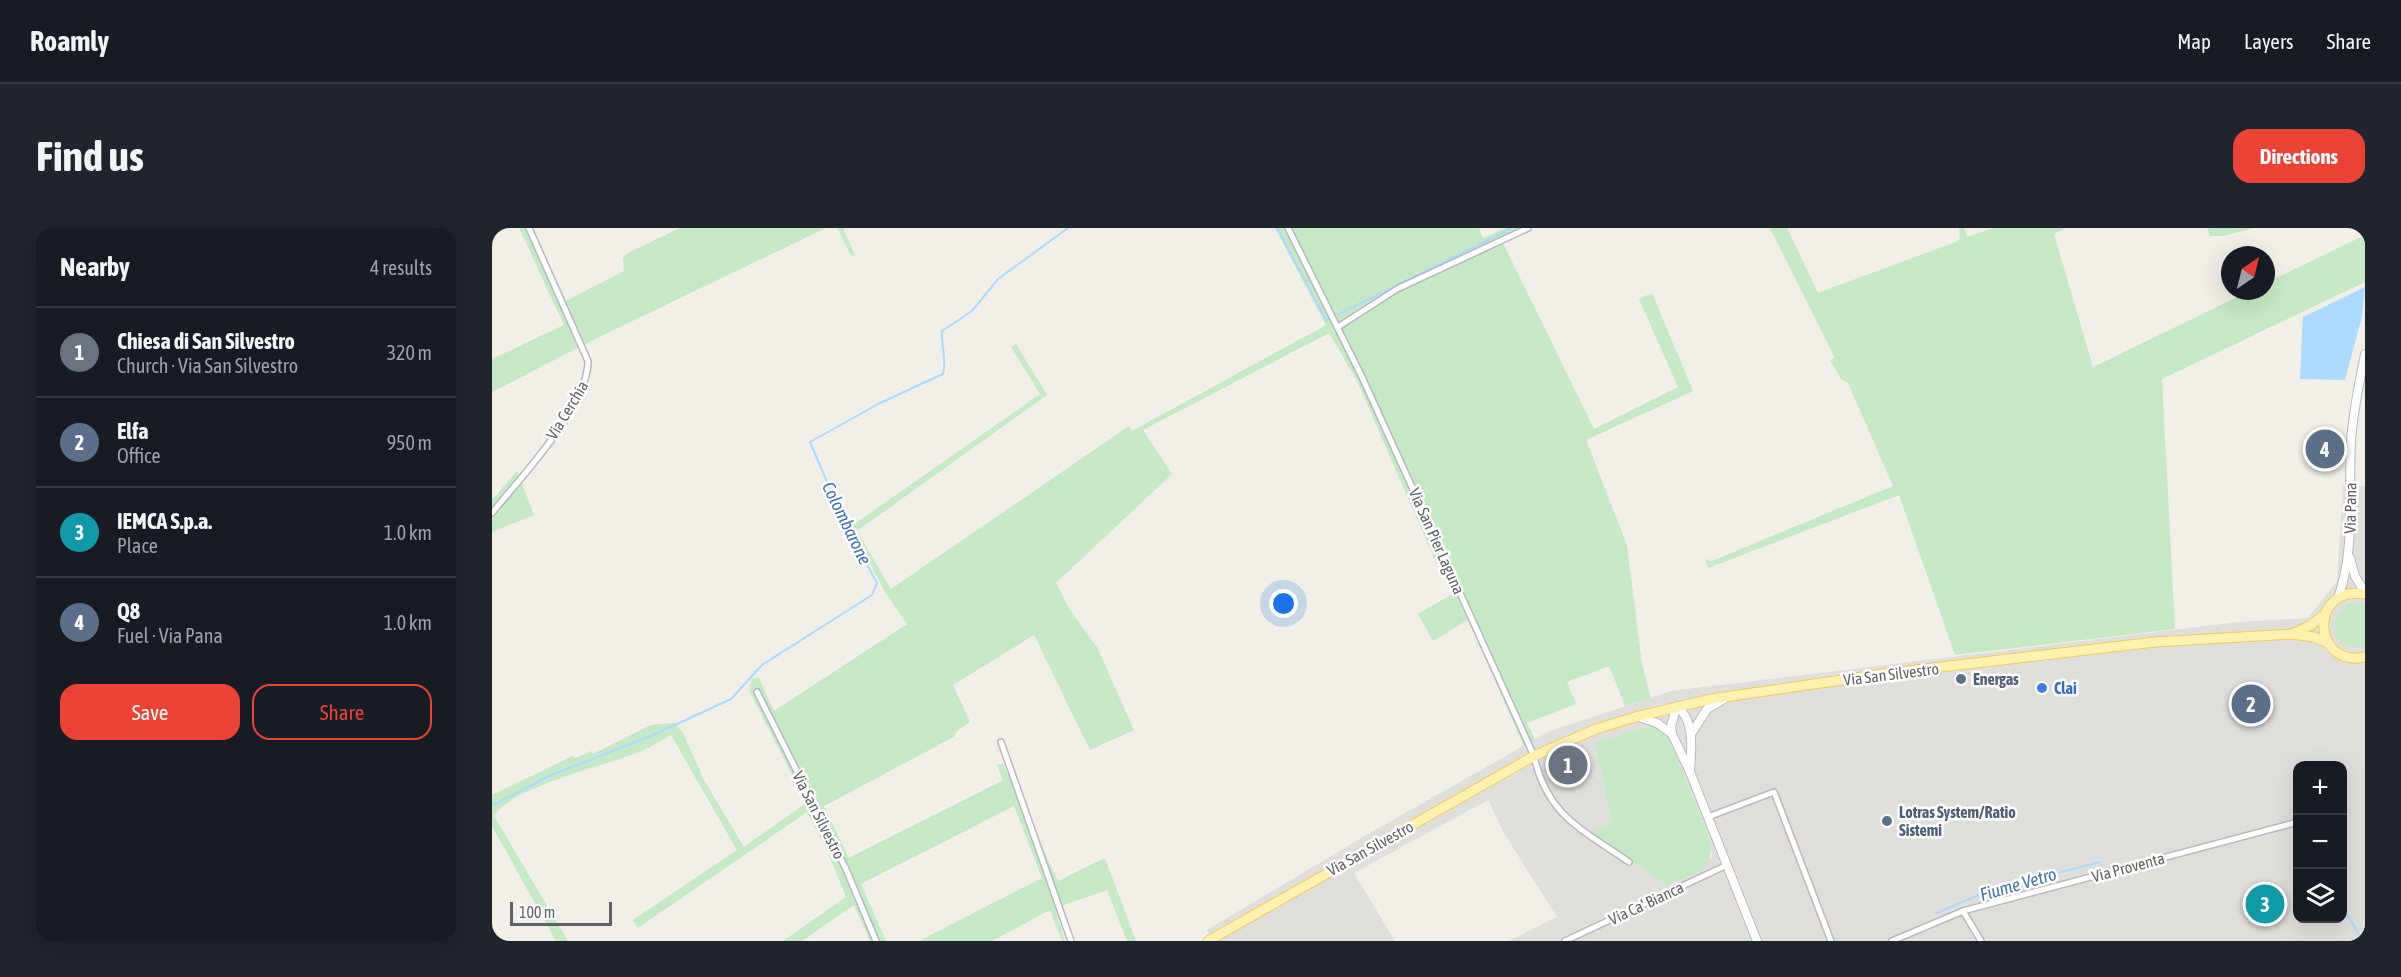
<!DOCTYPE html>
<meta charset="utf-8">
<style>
body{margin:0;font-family:"Asap Condensed",sans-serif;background:#20242c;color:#f1f3f6}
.controls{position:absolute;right:18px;bottom:18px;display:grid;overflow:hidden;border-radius:12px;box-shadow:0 6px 24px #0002}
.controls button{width:54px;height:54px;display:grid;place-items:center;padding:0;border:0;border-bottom:2px solid #363941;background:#171b24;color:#f1f3f6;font:30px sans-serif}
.compass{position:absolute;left:1729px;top:18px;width:54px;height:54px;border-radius:50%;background:#171b24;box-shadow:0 6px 24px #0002;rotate:35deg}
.scale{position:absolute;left:18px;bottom:15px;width:102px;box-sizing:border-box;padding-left:6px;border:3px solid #5f6368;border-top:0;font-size:16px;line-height:21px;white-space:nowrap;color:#5f6368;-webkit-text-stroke:4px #fff;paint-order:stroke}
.you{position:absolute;left:792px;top:376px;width:21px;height:21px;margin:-15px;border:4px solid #fff;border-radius:50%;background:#1a73e8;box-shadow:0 0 0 9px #1a73e833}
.badge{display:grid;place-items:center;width:39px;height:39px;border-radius:50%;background:#ea4335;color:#fff;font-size:20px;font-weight:700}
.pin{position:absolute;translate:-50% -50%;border:3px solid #fff;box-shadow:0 2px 6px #0006}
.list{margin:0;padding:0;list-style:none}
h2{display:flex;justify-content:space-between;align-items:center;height:78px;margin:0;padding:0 24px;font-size:26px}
h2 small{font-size:20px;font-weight:400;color:#9ea1a6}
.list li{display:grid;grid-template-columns:39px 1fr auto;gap:18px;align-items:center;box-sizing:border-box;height:90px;padding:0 24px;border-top:2px solid #363941}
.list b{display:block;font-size:22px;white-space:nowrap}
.list p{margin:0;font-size:20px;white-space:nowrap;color:#9ea1a6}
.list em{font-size:20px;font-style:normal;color:#9ea1a6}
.actions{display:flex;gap:12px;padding:18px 24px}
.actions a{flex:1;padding:14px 0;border:2px solid #ea4335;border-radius:18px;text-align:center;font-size:21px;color:#ea4335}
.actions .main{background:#ea4335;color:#fff}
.icon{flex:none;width:33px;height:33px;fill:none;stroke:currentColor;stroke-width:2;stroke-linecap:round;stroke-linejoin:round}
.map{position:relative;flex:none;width:1873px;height:713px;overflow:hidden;border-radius:18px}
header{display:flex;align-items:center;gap:36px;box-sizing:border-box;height:84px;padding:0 30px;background:#171b24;border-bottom:2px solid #363941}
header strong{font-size:28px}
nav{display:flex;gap:33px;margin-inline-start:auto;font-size:21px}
.intro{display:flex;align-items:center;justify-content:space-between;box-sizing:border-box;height:144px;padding:0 36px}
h1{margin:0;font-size:42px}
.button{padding:15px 27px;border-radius:18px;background:#ea4335;color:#fff;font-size:21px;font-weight:700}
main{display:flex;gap:36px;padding:0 36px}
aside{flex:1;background:#171b24;border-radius:18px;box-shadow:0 6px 24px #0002}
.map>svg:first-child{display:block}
.industrial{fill:#e0deda;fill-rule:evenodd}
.green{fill:#c5e8c5}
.water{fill:#aadaff}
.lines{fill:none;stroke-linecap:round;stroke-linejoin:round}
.stream{stroke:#aadaff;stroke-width:2}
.street-casing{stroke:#b5b8bc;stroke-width:8}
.secondary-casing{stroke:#b6babf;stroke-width:10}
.primary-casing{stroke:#f2c960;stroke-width:11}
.street{stroke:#fff;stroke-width:5}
.secondary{stroke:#fff;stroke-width:8}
.primary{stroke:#fff2af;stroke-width:9}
.service-dot{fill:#5c6f8a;stroke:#fff;stroke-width:2}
.shop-dot{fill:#3f7fe0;stroke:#fff;stroke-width:2}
.labels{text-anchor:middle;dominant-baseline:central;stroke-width:5;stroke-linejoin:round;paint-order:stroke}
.street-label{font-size:16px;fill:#5f6368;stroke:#fff}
.service-label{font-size:16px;font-weight:bold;fill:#4e5e75;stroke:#fff;text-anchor:start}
.shop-label{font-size:16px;font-weight:bold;fill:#366cbe;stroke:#fff;text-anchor:start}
.water-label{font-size:18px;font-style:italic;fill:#4174aa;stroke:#fff}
</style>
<header>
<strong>Roamly</strong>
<nav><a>Map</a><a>Layers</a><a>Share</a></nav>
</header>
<div class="intro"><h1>Find us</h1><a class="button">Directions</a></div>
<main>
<aside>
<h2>Nearby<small>4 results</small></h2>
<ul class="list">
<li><span class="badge" style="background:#6b7280">1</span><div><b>Chiesa di San Silvestro</b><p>Church · Via San Silvestro</p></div><em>320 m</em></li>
<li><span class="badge" style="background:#5c6f8a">2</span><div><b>Elfa</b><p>Office</p></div><em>950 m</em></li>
<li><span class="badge" style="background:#0f9aa8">3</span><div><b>IEMCA S.p.a.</b><p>Place</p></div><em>1.0 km</em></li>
<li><span class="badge" style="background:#5c6f8a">4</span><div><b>Q8</b><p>Fuel · Via Pana</p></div><em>1.0 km</em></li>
</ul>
<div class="actions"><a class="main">Save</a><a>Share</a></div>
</aside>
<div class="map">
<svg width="1873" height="713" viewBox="0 0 1873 713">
<rect width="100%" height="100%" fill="#f1efe8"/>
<path class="industrial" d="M1851,258H1873V713H1017L1065,689L1013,607L996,572L862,645L903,713H721L715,702L876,606L1058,503L1179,463L1747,394L1816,390L1845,353ZM1159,498L1177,510L1219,615L1220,630L1101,604L1120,593L1102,514ZM1806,538H1850V690H1806Z"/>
<g class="green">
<path d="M27,0H39L74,73L132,43L131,30L136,25L188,0H334L105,110L0,164V131L72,97Z"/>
<path d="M345,0H351L363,27L359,28Z"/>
<path d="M783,0H987L991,10L1014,0H1038L1010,13L1102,201L1186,159L1147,71L1160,65L1201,163L1094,212L1135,317L1150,436L1159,470L1133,478L1117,438L1075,454L1084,476L1035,495L1043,512L1032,518L976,392L941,413L926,386L962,365L942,330L865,153L837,105L651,202L680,246L564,355L578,382L605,419L642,502L598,522L542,407L461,457L478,494L465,503L462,509L332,578L357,630L511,552L505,537L511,536L566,653L613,630L644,713H635L615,662L563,680L573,713H570L558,682L500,713H427L550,650L522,578L369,656L394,713H378L362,677L310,713H291L354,669L335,622L315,584L146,700L141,692L245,622L179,507C167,513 155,522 142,526C110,538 18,560 2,588L76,713H64L0,598V567L81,528L83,530L100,523L101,526L159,497L182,495L191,505L212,552L252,619L314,575L257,462L260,450H267L282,483L415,396L393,364L360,301L361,297L548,166L519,119L524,116L555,167L365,303L399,361L637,198L640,203L834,97Z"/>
<path d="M1278,0H1295L1326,65L1466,13L1468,11L1467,0H1472L1475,9L1501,0H1573L1562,6L1601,139L1758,63H1774V55L1873,7V54L1670,151L1683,401L1463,427L1407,267L1216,340L1213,331L1220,333L1401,258L1356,155L1349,151L1338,132L1343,130Z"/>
<path d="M1715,0H1762L1731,8H1718Z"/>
<path d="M25,243L42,287L0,304V272Z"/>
<path d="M1858,375L1873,376V418C1843,427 1830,388 1858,375Z"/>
<path d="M1159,498L1169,502L1177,510L1219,615C1220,646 1200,646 1174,657L1101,604L1120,593L1102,514Z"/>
</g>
<path class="water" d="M1873,59L1870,88L1853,152L1808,151L1811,89Z"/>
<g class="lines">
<g class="stream">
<path d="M785,0L834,92L836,91"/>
<path d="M1726,0H1738"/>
<path d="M847,86L1020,0"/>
<path d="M0,578L57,548L161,507L239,471L270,437L380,367L385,355L353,296L318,214L388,175L451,146C455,131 449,118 450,103L480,83L506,51L576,0"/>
<path d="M1850,678L1871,713"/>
<path d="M1445,685L1493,664L1608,634"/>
</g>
<defs>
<g id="street">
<path d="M796,0L870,149L1042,528C1055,588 1090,601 1137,634"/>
<path d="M846,99L905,61L1036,0"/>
<path d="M0,285C29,249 96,179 96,133L37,0"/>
<path d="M265,464L354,641L384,713"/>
<path d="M509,514L579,713"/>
<path d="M1216,589L1282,564L1339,713"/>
<path d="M1471,683L1489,713"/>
<path d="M1073,713L1235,637"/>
<path d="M1400,713L1471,683L1806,594"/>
</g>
<g id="secondary">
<path d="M1858,330L1863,348L1873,365"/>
<path d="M1846,370C1864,320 1856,266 1859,213C1861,184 1867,155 1873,126"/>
<path d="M1147,489L1165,495L1180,506"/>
<path d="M1199,506L1215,481L1232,471"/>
<path d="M1198,544C1199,520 1204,495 1185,478L1179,498L1180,506L1198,544L1265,713"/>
</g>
<g id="primary">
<path d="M1873,366C1815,357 1821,441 1873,429"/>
<path d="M1800,406L1819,397L1833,386"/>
<path d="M716,713L1042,528L1104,501L1143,489L1219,471L1398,445L1663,414L1800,406L1822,409L1836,415"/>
</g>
</defs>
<use href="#street" class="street-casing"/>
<use href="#secondary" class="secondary-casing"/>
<use href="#primary" class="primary-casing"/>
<use href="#street" class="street"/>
<use href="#secondary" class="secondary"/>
<use href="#primary" class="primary"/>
</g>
<g class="service-dot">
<circle cx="1469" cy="451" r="6"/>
<circle cx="1395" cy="593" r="6"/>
</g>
<circle class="shop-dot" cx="1550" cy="460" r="6"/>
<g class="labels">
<g class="street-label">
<text transform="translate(75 182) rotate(-59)">Via Cerchia</text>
<text transform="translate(1858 280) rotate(-89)">Via Pana</text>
<text transform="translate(945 313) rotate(66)">Via San Pier Laguna</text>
<text transform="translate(1399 446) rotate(-7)">Via San Silvestro</text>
<text transform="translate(327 587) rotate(63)">Via San Silvestro</text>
<text transform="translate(878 620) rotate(-29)">Via San Silvestro</text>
<text transform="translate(1636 639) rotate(-15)">Via Proventa</text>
<text transform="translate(1154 675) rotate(-25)">Via Ca' Bianca</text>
</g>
<g class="service-label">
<text x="1481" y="451">Energas</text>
<text x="1407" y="584">Lotras System/Ratio<tspan x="1407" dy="18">Sistemi</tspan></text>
</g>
<g class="shop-label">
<text x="1562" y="460">Clai</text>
</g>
<g class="water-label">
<text transform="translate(355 295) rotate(64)">Colombarone</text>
<text transform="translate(1526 656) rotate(-16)">Fiume Vetro</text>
</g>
</g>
</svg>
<div class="controls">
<button>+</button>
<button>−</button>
<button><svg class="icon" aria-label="layers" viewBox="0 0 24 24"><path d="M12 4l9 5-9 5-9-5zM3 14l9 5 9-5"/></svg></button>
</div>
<svg class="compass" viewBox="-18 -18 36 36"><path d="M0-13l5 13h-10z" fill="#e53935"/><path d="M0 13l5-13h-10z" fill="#9ea1a6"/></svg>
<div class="scale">100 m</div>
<div class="you"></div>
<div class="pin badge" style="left:1076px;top:537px;background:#6b7280">1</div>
<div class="pin badge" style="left:1759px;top:476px;background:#5c6f8a">2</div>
<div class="pin badge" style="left:1773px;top:676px;background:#0f9aa8">3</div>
<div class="pin badge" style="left:1833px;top:221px;background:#5c6f8a">4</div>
</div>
</main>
